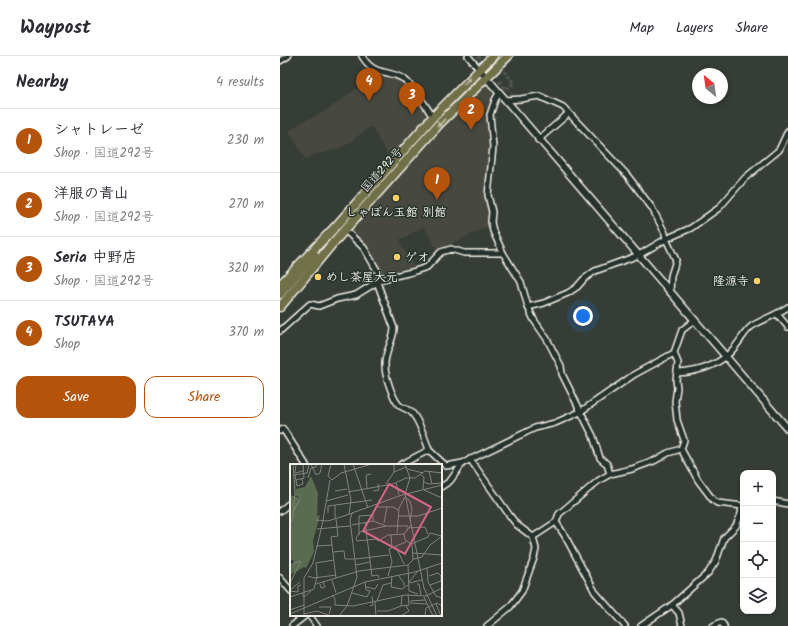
<!DOCTYPE html>
<meta charset="utf-8">
<style>
body{margin:0;font-family:Kalam,"Klee One",sans-serif;background:#f2f2f3;color:#2b2b33}
.controls{position:absolute;right:12px;bottom:12px;display:grid;overflow:hidden;border-radius:8px;box-shadow:0 2px 6px #0003}
.controls button{width:36px;height:36px;display:grid;place-items:center;padding:0;border:0;border-bottom:1px solid #e1e1e2;background:#fff;color:#2b2b33;font:20px sans-serif}
.compass{position:absolute;left:412px;top:12px;width:36px;height:36px;border-radius:50%;background:#fff;box-shadow:0 2px 6px #0003;rotate:331deg}
.you{position:absolute;left:303px;top:260px;width:14px;height:14px;margin:-10px;border:3px solid #fff;border-radius:50%;background:#1a73e8;box-shadow:0 0 0 6px #1a73e833}
.badge{display:grid;place-items:center;width:26px;height:26px;border-radius:50%;background:#b45309;color:#fff;font-size:13px;font-weight:700}
.pin{position:absolute;translate:-50% -33px;filter:drop-shadow(0 1px 2px #0008)}
.pin::after{content:'';position:absolute;top:21px;width:14px;height:12px;background:inherit;clip-path:polygon(0 0,100% 0,50% 100%)}
.list{margin:0;padding:0;list-style:none}
h2{display:flex;justify-content:space-between;align-items:center;height:52px;margin:0;padding:0 16px;font-size:17px}
h2 small{font-size:13px;font-weight:400;color:#7c7c81}
.list li{display:grid;grid-template-columns:26px 1fr auto;gap:12px;align-items:center;box-sizing:border-box;height:64px;padding:0 16px;border-top:1px solid #e1e1e2}
.list b{display:block;font-size:15px;white-space:nowrap}
.list p{margin:0;font-size:13px;white-space:nowrap;color:#7c7c81}
.list em{font-size:13px;font-style:normal;color:#7c7c81}
.actions{display:flex;gap:8px;padding:12px 16px}
.actions a{flex:1;padding:9px 0;border:1px solid #b45309;border-radius:12px;text-align:center;font-size:14px;color:#b45309}
.actions .main{background:#b45309;color:#fff}
.icon{flex:none;width:22px;height:22px;fill:none;stroke:currentColor;stroke-width:2;stroke-linecap:round;stroke-linejoin:round}
.map{position:relative;flex:none;width:508px;height:570px;overflow:hidden}
header{display:flex;align-items:center;gap:24px;box-sizing:border-box;height:56px;padding:0 20px;background:#fff;border-bottom:1px solid #e1e1e2}
header strong{font-size:19px}
nav{display:flex;gap:22px;margin-inline-start:auto;font-size:14px}
main{display:flex}
aside{flex:1;background:#fff}
.map>svg:first-child{display:block}
.built{fill:#474a40}
.lines{fill:none;stroke-linecap:round;stroke-linejoin:round}
.pedestrian-tunnel{stroke:#525851;stroke-width:3.5;stroke-dasharray:3.5 2;stroke-linecap:butt}
.minor-casing{stroke:#f4f1e8;stroke-width:8}
.tertiary-casing{stroke:#f4f1e8;stroke-width:9}
.primary-casing{stroke:#f4f1e8;stroke-width:11}
.trunk-casing{stroke:#f4f1e8;stroke-width:11}
.minor{stroke:#26332d;stroke-width:5}
.tertiary{stroke:#26332d;stroke-width:6}
.primary{stroke:#70704a;stroke-width:8}
.trunk{stroke:#70704a;stroke-width:8}
.oneway{fill:#bfbda9}
.poi-dot{fill:#ffd166;stroke:#26332d;stroke-width:1.5}
.labels{text-anchor:middle;dominant-baseline:central;stroke-width:3;stroke-linejoin:round;paint-order:stroke}
.street-label{font-size:12px;fill:#f4f1e8;stroke:#26332d}
.poi-label{font-size:12px;font-weight:bold;fill:#f4f1e8;stroke:#26332d;text-anchor:start}
.inset-road{fill:none;stroke:#81857d;stroke-width:1}
.view{fill:#d4648c;fill-opacity:0.15;stroke:#d4648c;stroke-width:2}
.inset-edge{fill:none;stroke:#f4f1e8;stroke-width:2}
</style>
<header>
<strong>Waypost</strong>
<nav><a>Map</a><a>Layers</a><a>Share</a></nav>
</header>
<main>
<aside>
<h2>Nearby<small>4 results</small></h2>
<ul class="list">
<li><span class="badge">1</span><div><b>シャトレーゼ</b><p>Shop · 国道292号</p></div><em>230 m</em></li>
<li><span class="badge">2</span><div><b>洋服の青山</b><p>Shop · 国道292号</p></div><em>270 m</em></li>
<li><span class="badge">3</span><div><b>Seria 中野店</b><p>Shop · 国道292号</p></div><em>320 m</em></li>
<li><span class="badge">4</span><div><b>TSUTAYA</b><p>Shop</p></div><em>370 m</em></li>
</ul>
<div class="actions"><a class="main">Save</a><a>Share</a></div>
</aside>
<div class="map">
<svg width="508" height="570" viewBox="0 0 508 570">
<rect width="100%" height="100%" fill="#353d36"/>
<filter id="ink" filterUnits="userSpaceOnUse"><feTurbulence type="fractalNoise" baseFrequency=".025" numOctaves="2"/><feDisplacementMap in="SourceGraphic" scale="8" xChannelSelector="R" yChannelSelector="G"/><feConvolveMatrix kernelMatrix="1 2 1 2 8 2 1 2 1" color-interpolation-filters="sRGB"/></filter>
<g filter="url(#ink)">
<g class="built">
<path d="M101,15L123,22L150,57L109,101L91,70L66,89L55,94L37,98L25,103L9,75L23,66L44,56Z"/>
<path d="M208,24L219,37L210,59L213,91L210,116L211,169L173,187L171,193L159,198L144,171L119,184L136,215L102,223L84,192L68,177L182,51Z"/>
</g>
<g class="lines">
<g class="pedestrian-tunnel">
<path d="M198,0L201,3"/>
<path d="M219,25L226,33L234,27L220,10"/>
</g>
<defs>
<g id="minor">
<path d="M82,0C94,20 105,13 122,22C131,26 147,52 153,61"/>
<path d="M188,0L199,13"/>
<path d="M0,5L8,0"/>
<path d="M219,37L215,44L210,59L213,91L208,139L212,156L211,166L213,175L223,197L241,226L248,251L254,264L267,283L281,310L282,318L313,380L320,402L327,408L330,418"/>
<path d="M226,44L241,43L259,40L283,51L347,119L372,152L385,177L386,183L396,204L391,220L390,236"/>
<path d="M258,84L288,58"/>
<path d="M65,174L84,192L102,223"/>
<path d="M97,226L114,272C114,285 104,296 105,310C105,320 113,344 120,350C123,352 128,353 131,356C138,362 146,385 149,394"/>
<path d="M248,251L264,247L288,237L297,231L304,223L315,215L359,199L386,183L411,172L439,152L465,122L499,94L508,75"/>
<path d="M497,258L508,271"/>
<path d="M415,264L402,274L394,297L398,307L396,324L397,332L395,345L397,364L404,384L401,393L418,424L433,444L437,447L463,450"/>
<path d="M0,275L30,248L39,250L57,243L76,239L102,223L132,216L147,211L161,196L171,193L184,197H223"/>
<path d="M397,317C419,316 440,310 455,291C461,284 465,275 472,270C484,263 496,259 508,251"/>
<path d="M0,375L3,373L26,409"/>
<path d="M190,403L230,460L237,469L253,481"/>
<path d="M120,409L149,394L166,410L183,407L255,372L275,367L300,356L355,318L394,297"/>
<path d="M161,431L170,425L183,407"/>
<path d="M493,445L508,448"/>
<path d="M0,455L11,446"/>
<path d="M276,466L285,480L315,536L345,570"/>
<path d="M0,522L11,535"/>
<path d="M392,549L399,557L402,570"/>
<path d="M29,559L37,570"/>
<path d="M12,570L26,559"/>
<path d="M207,570L230,551L242,535L254,502L256,493L253,481L276,466L279,458L318,425L330,418L352,413L374,405L388,397L401,393"/>
<path d="M361,570L392,549L428,517L436,505L444,482L456,470L461,458L462,450"/>
<path d="M433,570L441,566L444,570"/>
</g>
<path id="tertiary" d="M199,13L508,373"/>
<path id="primary" d="M0,238L34,198"/>
<g id="trunk">
<path d="M0,229L58,168L153,61L213,0"/>
<path d="M0,251L52,188L159,68L228,0"/>
</g>
</defs>
<use href="#minor" class="minor-casing"/>
<use href="#tertiary" class="tertiary-casing"/>
<use href="#primary" class="primary-casing"/>
<use href="#trunk" class="trunk-casing"/>
<use href="#minor" class="minor"/>
<use href="#tertiary" class="tertiary"/>
<use href="#primary" class="primary"/>
<use href="#trunk" class="trunk"/>
</g>
<defs><path id="oneway-solid" d="M-6-.8H1V-3.2L6.5 0L1 3.2V.8H-6Z"/></defs>
<g class="oneway">
<use href="#oneway-solid" transform="translate(187 25) rotate(-46)"/>
<use href="#oneway-solid" transform="translate(161 67) rotate(134)"/>
</g>
</g>
<g class="poi-dot">
<circle cx="116" cy="142" r="4"/>
<circle cx="117" cy="201" r="4"/>
<circle cx="38" cy="221" r="4"/>
<circle cx="477" cy="225" r="4"/>
</g>
<g class="labels">
<g class="street-label">
<text transform="translate(102 114) rotate(-48)">国道292号</text>
</g>
<g class="poi-label">
<text x="116" y="156" text-anchor="middle">しゃぼん玉館 別館</text>
<text x="125" y="201">ゲオ</text>
<text x="46" y="221">めし茶屋大元</text>
<text x="469" y="225" text-anchor="end">隆源寺</text>
</g>
</g>
<g transform="translate(10 408)">
<rect width="152" height="152" fill="#353d36"/>
<path d="M21,12L28,29L27,52L30,51L23,77L24,88L16,104L14,103L0,111V102L4,100L3,95L0,98V31L10,34L5,31L6,25L15,23Z" fill="#596c50"/>
<path class="inset-road" d="M6,0L5,9L13,7M21,0L26,11L30,9L32,0M41,0L38,12L42,16L51,9L82,0M54,0L61,36L59,50M63,0L78,44M115,0L120,14M117,5L133,9M139,7L142,20M104,8L116,3M3,11L17,9L19,0M5,11L7,22L13,20L12,15M131,11L134,13L133,25M18,14L21,4L26,3V0M120,14L115,30L134,124L147,152M6,16L14,14L13,0M134,18L139,20L152,19M106,19L109,31M96,20L104,8V0M77,25L76,11L81,10M134,26L152,34M45,27L57,25M83,27L89,26L88,20M58,28L103,20L116,14H125L135,7L152,9M116,34L120,37L122,46L120,57M36,37L58,31M45,41V54M85,43H103L108,46M3,48L10,35M38,49V42L82,36M108,52H128L152,44M46,55L48,72L41,73L46,114M26,56L38,57L63,49M33,56L40,16M75,58L82,112L88,111L89,114M94,59L97,43M0,60L3,54L5,28L3,0M62,61L83,57L96,62H118M121,61L114,70L115,76L121,80L138,73L140,69L152,72M117,64L135,63L138,70M27,65L60,62M107,69L109,44L115,33M69,71V52L83,51V57M101,71L102,83M66,74L67,77L86,75L88,77L98,71L114,70M66,74L70,68L96,62M122,80L123,96M26,82L42,81M106,83L114,100M43,88L54,87L55,95H64M123,89L152,91M65,95L99,91M26,99L44,96M0,101L11,97L0,119M66,101L80,98M137,104L138,118L146,132L152,134M108,111L114,119V122M18,112L24,114L46,111M98,112L102,98L99,85L116,78M102,112L101,123L112,125L118,121M139,112L148,109L151,112V117L140,121M42,116L46,129M119,118L128,107M119,119L132,116M26,120L69,107L118,101M30,120L31,124L35,123L33,118M127,120H129L131,131M76,123L85,125L88,120M0,126L10,118M0,127L8,128V122L11,121M12,129L14,133L21,127M62,129L77,133L80,127L76,126L75,118M128,130L119,127L118,101L124,95L132,93L140,81L152,72M42,131L45,135V141L63,142L115,131L136,132L152,124M0,133L24,125L27,113L26,99M134,133L143,152M87,137L93,121L101,119M120,137L135,136M85,138L86,152M120,139L137,140M146,140L151,152M80,142L83,141L82,132M111,142L119,141L118,130M29,143H41L39,150M0,146L14,141M87,147H98L111,142L112,131M0,150L75,118L125,108L152,99M14,150L27,147L41,152M14,152V114L23,99L33,57M49,152L57,142L67,113L60,56L62,49L112,31L152,21M111,152L119,147L116,142M135,152L136,144L147,139L152,142"/>
<path class="view" d="M99,20L141,43L115,90L73,67Z"/>
<rect width="152" height="152" class="inset-edge"/>
</g>
</svg>
<div class="controls">
<button>+</button>
<button>−</button>
<button><svg class="icon" aria-label="locate" viewBox="0 0 24 24"><circle cx="12" cy="12" r="6"/><path d="M12 2v4M12 18v4M2 12h4M18 12h4"/></svg></button>
<button><svg class="icon" aria-label="layers" viewBox="0 0 24 24"><path d="M12 4l9 5-9 5-9-5zM3 14l9 5 9-5"/></svg></button>
</div>
<svg class="compass" viewBox="-18 -18 36 36"><path d="M0-13l5 13h-10z" fill="#e53935"/><path d="M0 13l5-13h-10z" fill="#7c7c81"/></svg>
<div class="you"></div>
<div class="pin badge" style="left:157px;top:144px">1</div>
<div class="pin badge" style="left:191px;top:74px">2</div>
<div class="pin badge" style="left:132px;top:59px">3</div>
<div class="pin badge" style="left:89px;top:45px">4</div>
</div>
</main>
